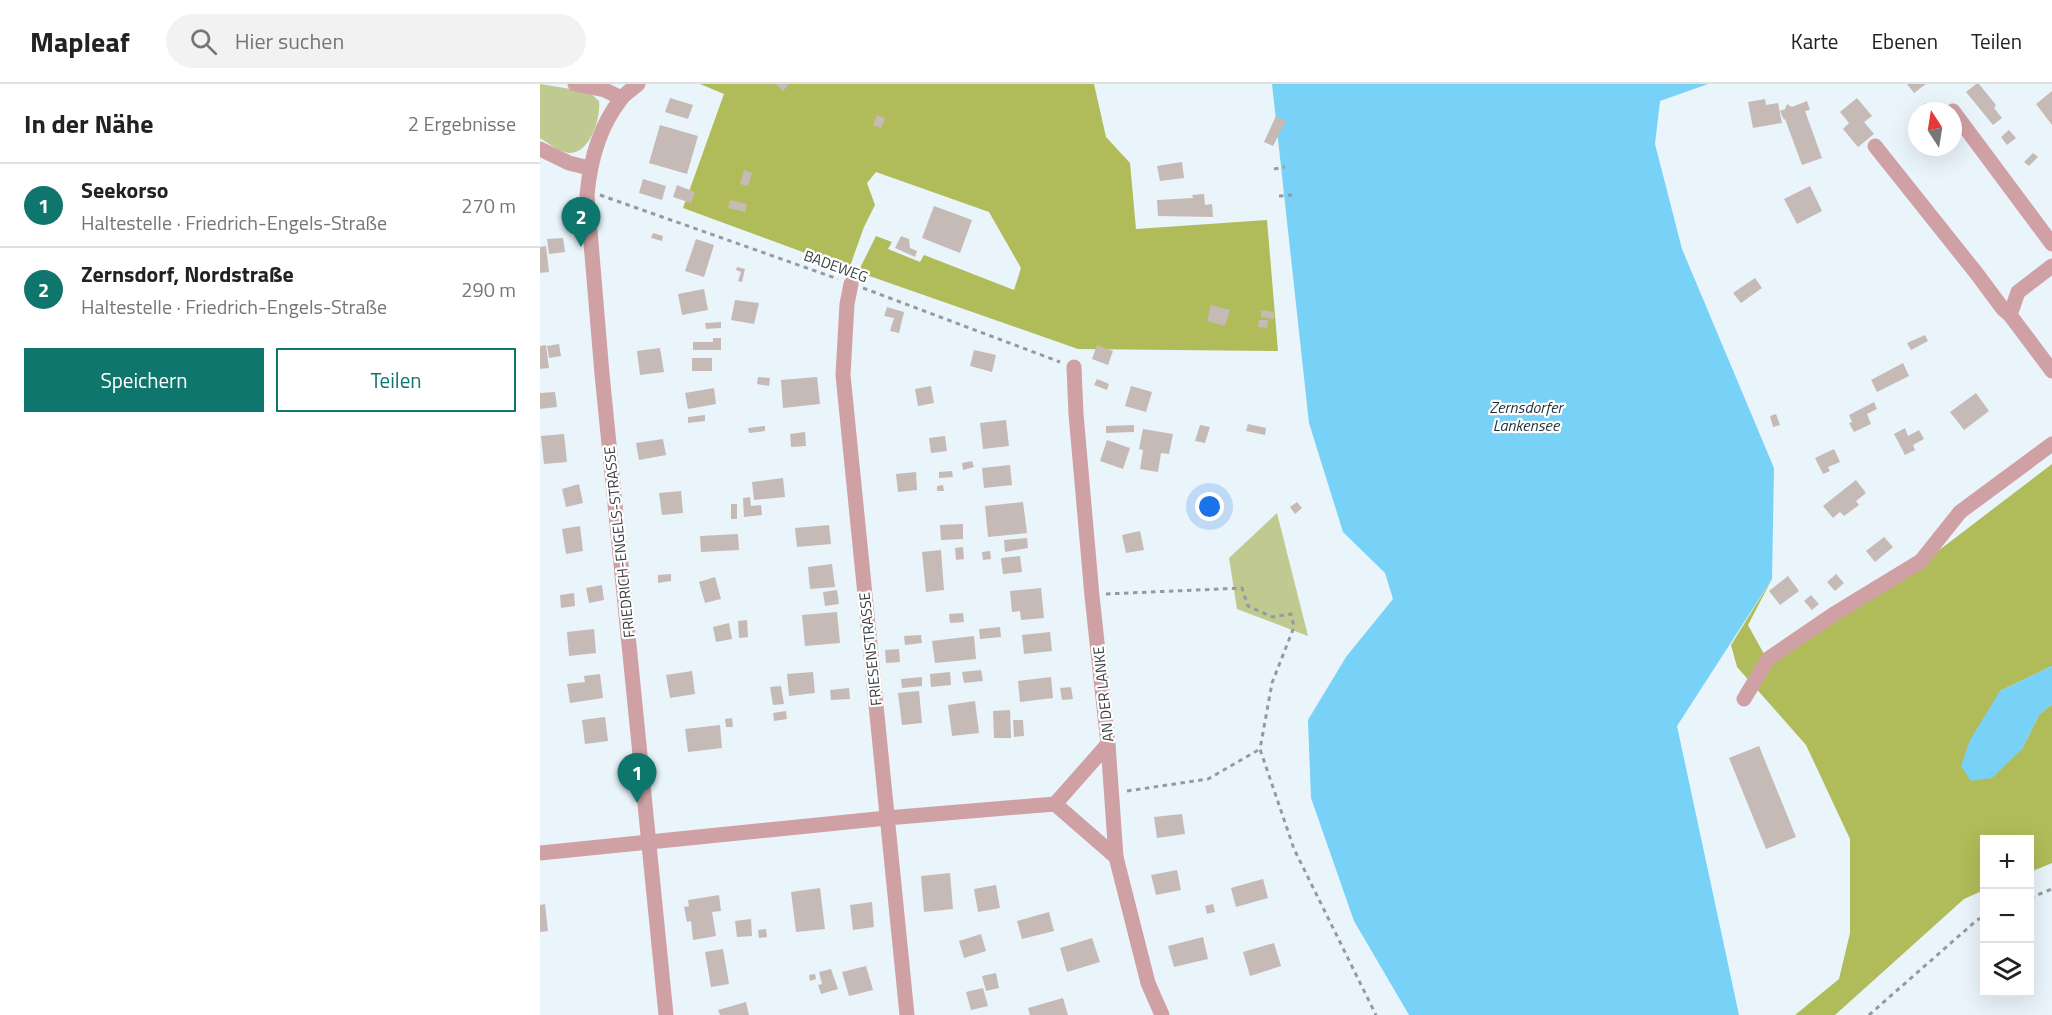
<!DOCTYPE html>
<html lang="de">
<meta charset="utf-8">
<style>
body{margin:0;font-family:"Titillium Web",sans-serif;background:#f2f2f2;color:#222}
.controls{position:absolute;right:18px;bottom:18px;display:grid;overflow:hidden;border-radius:0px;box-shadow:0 6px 24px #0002}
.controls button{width:54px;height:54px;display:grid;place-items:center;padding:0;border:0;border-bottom:2px solid #e0e0e0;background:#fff;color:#222;font:30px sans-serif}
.compass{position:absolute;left:1368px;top:18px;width:54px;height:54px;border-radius:50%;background:#fff;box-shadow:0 6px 24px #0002;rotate:348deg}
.you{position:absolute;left:670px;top:423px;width:21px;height:21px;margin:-15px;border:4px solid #fff;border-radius:50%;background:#1a73e8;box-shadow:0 0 0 9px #1a73e833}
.badge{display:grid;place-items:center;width:39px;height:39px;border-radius:50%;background:#0f766e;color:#fff;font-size:20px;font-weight:700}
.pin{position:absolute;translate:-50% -50px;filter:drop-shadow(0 2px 3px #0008)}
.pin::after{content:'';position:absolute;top:32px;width:21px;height:18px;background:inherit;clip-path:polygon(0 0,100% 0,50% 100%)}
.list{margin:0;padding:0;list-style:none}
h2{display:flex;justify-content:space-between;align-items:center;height:78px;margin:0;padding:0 24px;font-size:26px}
h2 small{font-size:20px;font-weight:400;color:#767676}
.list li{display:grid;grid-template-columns:39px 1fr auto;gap:18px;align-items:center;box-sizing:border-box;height:84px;padding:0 24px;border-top:2px solid #e0e0e0}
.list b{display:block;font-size:22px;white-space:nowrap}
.list p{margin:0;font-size:20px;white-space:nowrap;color:#767676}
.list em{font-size:20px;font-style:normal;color:#767676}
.actions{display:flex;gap:12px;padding:18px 24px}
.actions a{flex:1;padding:14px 0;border:2px solid #0f766e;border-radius:0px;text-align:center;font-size:21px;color:#0f766e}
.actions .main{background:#0f766e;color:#fff}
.icon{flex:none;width:33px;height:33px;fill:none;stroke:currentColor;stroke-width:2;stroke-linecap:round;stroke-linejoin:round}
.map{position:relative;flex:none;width:1512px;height:931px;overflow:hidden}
header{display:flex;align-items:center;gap:36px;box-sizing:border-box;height:84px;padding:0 30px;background:#fff;border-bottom:2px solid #e0e0e0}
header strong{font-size:28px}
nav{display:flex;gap:33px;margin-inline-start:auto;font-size:21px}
.search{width:420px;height:54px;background:#f2f2f2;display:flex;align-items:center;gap:15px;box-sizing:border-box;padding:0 21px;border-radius:33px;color:#767676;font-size:22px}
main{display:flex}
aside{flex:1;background:#fff}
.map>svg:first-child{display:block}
.green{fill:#c0c98f}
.forest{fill:#b0bc59}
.water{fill:#78d1f6}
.building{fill:#c6bab6}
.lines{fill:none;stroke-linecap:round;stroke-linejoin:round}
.path{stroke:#949ba0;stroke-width:3;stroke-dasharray:4.5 4.5;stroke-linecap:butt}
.minor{stroke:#d0a1a4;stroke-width:15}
.labels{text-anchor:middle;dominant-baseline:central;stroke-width:4.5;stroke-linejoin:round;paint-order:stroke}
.street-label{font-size:15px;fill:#3a3e41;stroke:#fff}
.water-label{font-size:16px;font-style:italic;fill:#1d313a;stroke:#fff}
</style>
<header>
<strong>Mapleaf</strong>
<div class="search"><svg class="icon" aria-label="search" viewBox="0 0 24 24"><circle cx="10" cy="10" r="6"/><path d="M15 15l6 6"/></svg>Hier suchen</div>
<nav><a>Karte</a><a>Ebenen</a><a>Teilen</a></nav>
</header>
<main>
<aside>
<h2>In der Nähe<small>2 Ergebnisse</small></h2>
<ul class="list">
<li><span class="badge">1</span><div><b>Seekorso</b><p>Haltestelle · Friedrich-Engels-Straße</p></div><em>270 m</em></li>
<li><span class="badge">2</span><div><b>Zernsdorf, Nordstraße</b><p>Haltestelle · Friedrich-Engels-Straße</p></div><em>290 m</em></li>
</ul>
<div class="actions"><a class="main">Speichern</a><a>Teilen</a></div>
</aside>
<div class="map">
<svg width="1512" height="931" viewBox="0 0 1512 931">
<rect width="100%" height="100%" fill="#eaf4fb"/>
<g class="green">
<path d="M0,0L49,8L59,17C61,34 50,70 29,69C19,68 8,59 0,54Z"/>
<path d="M737,429L768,552L697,525L689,474Z"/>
</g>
<g class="forest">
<path d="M160,0H554L566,53L590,79L596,145L727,136L738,267L538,265L318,188L336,152L352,158L348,165L380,178L384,171L474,206L481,184L449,128L336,88L327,99L335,121L324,143L309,185L143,124L184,10Z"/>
<path d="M1512,380V582L1460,607L1482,665L1499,631L1512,620V779L1490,788V756H1444V806L1424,815L1295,931H1255L1299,895L1310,849V755L1266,661L1197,583L1191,561L1232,495L1208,541L1230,581L1381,480Z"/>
</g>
<g class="water">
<path d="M732,0H1168L1120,17L1115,60L1142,165L1234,384L1232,495L1137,642L1199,931H869L814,837L771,714L768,636L806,573L853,515L845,489L803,448L769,339Z"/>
<path d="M1512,582V620L1499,631L1482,665L1452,694L1431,697L1421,682L1430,656L1460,607Z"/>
</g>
<g class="building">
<path d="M236,0H249L243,7Z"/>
<path d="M1367,0H1386L1374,9Z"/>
<path d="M1436,0H1439L1456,21L1454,24L1462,34L1453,41L1426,8Z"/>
<path d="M1512,7V41L1496,20Z"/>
<path d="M130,14L153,21L148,35L125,28Z"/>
<path d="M1317,14L1332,32L1324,38L1334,50L1318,63L1303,45L1309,39L1300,28Z"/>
<path d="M1225,15L1226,21L1238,19L1242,39L1213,44L1208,18Z"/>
<path d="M1267,17L1270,26L1265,27L1282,74L1262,81L1245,35L1244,36L1240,27L1245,25L1247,20L1252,23Z"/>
<path d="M1385,19L1392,27H1377V32L1374,28Z"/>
<path d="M337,31L345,34L341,44L333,41Z"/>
<path d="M736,32L746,37L733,62L724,58Z"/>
<path d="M120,41L158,52L147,90L109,79Z"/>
<path d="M1469,46L1476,54L1467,61L1461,53Z"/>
<path d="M1493,69L1498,73L1489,82L1484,78Z"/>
<path d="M642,78L644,94L620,97L617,82Z"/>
<path d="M204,86L212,89L208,102L200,100Z"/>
<path d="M103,95L126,102L122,116L99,109Z"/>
<path d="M137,101L155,108L151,119L133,113Z"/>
<path d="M1270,102L1282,127L1257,140L1244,115Z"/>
<path d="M664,110L665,121L672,120L673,133L618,132L617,116L653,114L652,111Z"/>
<path d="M190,116L207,120L205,128L188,124Z"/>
<path d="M394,122L432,136L420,169L382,154Z"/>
<path d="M113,149L123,152L122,157L111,154Z"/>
<path d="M361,152L369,155L370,164L377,167L375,173L355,164Z"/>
<path d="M23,154L25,168L9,170L7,155Z"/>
<path d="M156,155L174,161L164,193L145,187Z"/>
<path d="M6,162L9,188L0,189V163Z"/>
<path d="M197,183L205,185L202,198L198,197L201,188L196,186Z"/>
<path d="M1215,194L1222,204L1201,219L1193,209Z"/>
<path d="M164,205L168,226L142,231L138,210Z"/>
<path d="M195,216L219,219L214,240L191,236Z"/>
<path d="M671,221L690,226L685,242L667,237Z"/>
<path d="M347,223L364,228L359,249L350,247L354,234L344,232Z"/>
<path d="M721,226L734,228V235L721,233Z"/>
<path d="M719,236H728L727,244L718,243Z"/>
<path d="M181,238V244L166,245L165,239Z"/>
<path d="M1385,251L1388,257L1371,266L1367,259Z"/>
<path d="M173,254H181V266H153V258H173Z"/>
<path d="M19,260L21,272L9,274L7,262Z"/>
<path d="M6,261L9,284L0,285V262Z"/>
<path d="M557,261L573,267L568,281L552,275Z"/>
<path d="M120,264L124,288L100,291L97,267Z"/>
<path d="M434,266L456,271L452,288L430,282Z"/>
<rect x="152" y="274" width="20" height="13"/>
<path d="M1363,279L1369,292L1337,308L1331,296Z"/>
<path d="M218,293L230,294L229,302L217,300Z"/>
<path d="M277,293L280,320L243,324L241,296Z"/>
<path d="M557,295L569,300L567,306L554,301Z"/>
<path d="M391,302L394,319L378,322L375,305Z"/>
<path d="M591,302L612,308L606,328L585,322Z"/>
<path d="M174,304L176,320L148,325L145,309Z"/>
<path d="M15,308L17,323L0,325V309Z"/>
<path d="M1436,309L1449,327L1424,346L1410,328Z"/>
<path d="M1334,318L1337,325L1327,330L1331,340L1314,348L1309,339L1312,338L1309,331Z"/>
<path d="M1236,330L1240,341L1233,343L1230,332Z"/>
<path d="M165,331V337L148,339V333Z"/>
<path d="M466,336L469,362L443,365L440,339Z"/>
<path d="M708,340L726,344L725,351L706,347Z"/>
<path d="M594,341V348L566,349V342Z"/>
<path d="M660,341L670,343L665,359L655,357Z"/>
<path d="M225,342V347L209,349L208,344Z"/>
<path d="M1365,344L1368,352L1379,346L1384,355L1373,361L1375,366L1365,371L1354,350Z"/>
<path d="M603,345L633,350L629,370L621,369L618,388L600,385L603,366L599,365Z"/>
<path d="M265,348L266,362L251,363L250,350Z"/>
<path d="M24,350L27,378L4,380L1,352Z"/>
<path d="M405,352L407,367L391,369L389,354Z"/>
<path d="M123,355L126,371L99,376L96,359Z"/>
<path d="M567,356L590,364L583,385L560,377Z"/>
<path d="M1294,365L1300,378L1288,383L1290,387L1283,390L1275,374Z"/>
<path d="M432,377L434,383L423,386L422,379Z"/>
<path d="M470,381L472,401L444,404L442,384Z"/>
<path d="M412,387L413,393L399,394V388Z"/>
<path d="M376,388L377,406L358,408L356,390Z"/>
<path d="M243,394L245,413L214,416L212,398Z"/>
<path d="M1316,396L1326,409L1316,417L1319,421L1304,432L1300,428L1293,434L1283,422Z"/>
<path d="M39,400L43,419L26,423L22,405Z"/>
<path d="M403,401L404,407H397V402Z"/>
<path d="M141,407L143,429L122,431L119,409Z"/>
<path d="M210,413L211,422L221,421L222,431L204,433L203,414Z"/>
<path d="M483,418L487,449L448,453L445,422Z"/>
<path d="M757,418L762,424L755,430L750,423Z"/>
<rect x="191" y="420" width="6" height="15"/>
<path d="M423,440V455L401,456L400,441Z"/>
<path d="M289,441L291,460L257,463L255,444Z"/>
<path d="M40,442L43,467L26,470L22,445Z"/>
<path d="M600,447L604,466L586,469L582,451Z"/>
<path d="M198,450L199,466L161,468L160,452Z"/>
<path d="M1344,453L1353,463L1335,478L1326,467Z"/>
<path d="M487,454L488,464L465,468L464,456Z"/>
<path d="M423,463L424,475L416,476L415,464Z"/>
<path d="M401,466L404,506L386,508L382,468Z"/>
<path d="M450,467L451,475L443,476L442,468Z"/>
<path d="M480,472L482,488L463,490L461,474Z"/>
<path d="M292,480L295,503L270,505L268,483Z"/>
<path d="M131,490V497L118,499V491Z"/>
<path d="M1296,490L1304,499L1295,507L1287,498Z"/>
<path d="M1248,492L1259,507L1240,521L1229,507Z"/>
<path d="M175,493L181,515L165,519L159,498Z"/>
<path d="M62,501L64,516L49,519L46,504Z"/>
<path d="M501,504L504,534L481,536L480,527L472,528L470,507Z"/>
<path d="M297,506L299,520L285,522L283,508Z"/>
<path d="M34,509L35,522L21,524L20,511Z"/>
<path d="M1271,511L1279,520L1272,526L1264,517Z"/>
<path d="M297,528L300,559L265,562L262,531Z"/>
<path d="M423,529L424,538L410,539L409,530Z"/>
<path d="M207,536L208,553L199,554L198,537Z"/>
<path d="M189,539L192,555L176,558L173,543Z"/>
<path d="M460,543L461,553L440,555L439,545Z"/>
<path d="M54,545L56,569L29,572L27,548Z"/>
<path d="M510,548L512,567L484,570L482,551Z"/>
<path d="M381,551L382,559L365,561L364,552Z"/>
<path d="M434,552L436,575L395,579L392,557Z"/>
<path d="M359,565L360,578L346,579L345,566Z"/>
<path d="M441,586L443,597L424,599L422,588Z"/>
<path d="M152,587L155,610L130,614L126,591Z"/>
<path d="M273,588L275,609L249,612L247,590Z"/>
<path d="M410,588L411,601L391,603L390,590Z"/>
<path d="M60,590L63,614L30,619L27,600L45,598L44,592Z"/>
<path d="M382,593V602L362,604L361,595Z"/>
<path d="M511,593L513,614L480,618L478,597Z"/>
<path d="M241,602L244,620L233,621L230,603Z"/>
<path d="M531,603L533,615L522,616L520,604Z"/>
<path d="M309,604L310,615L291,616L290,606Z"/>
<path d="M379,607L382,639L362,641L358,609Z"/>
<path d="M435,617L439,649L412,652L408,621Z"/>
<path d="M470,626L471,654H454L453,627Z"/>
<path d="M246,627L247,635L234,637L233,629Z"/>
<path d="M65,633L68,657L45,660L42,636Z"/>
<path d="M192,634L193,643H186L185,635Z"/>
<path d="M473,636H483L484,652L474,653Z"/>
<path d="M180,641L182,664L148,668L145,645Z"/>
<path d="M1219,662L1256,753L1226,765L1189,674Z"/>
<path d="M642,730L645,750L617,754L614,733Z"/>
<path d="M637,786L641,806L616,811L611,791Z"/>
<path d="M410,789L413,825L384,828L381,792Z"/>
<path d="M723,795L728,814L696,823L691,804Z"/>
<path d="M456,801L460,824L438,828L434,805Z"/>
<path d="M280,804L285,845L256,848L251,808Z"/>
<path d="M179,811L181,827L172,828L176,852L153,856L151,837L147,838L144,823L149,822L148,816Z"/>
<path d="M332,818L334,843L313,846L310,821Z"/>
<path d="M5,820L8,847L0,848V821Z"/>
<path d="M673,820L675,828L667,830L665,822Z"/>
<path d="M509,828L514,847L482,855L477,837Z"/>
<path d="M211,835L212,852L197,853L195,837Z"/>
<path d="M226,845L227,853L219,854L218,846Z"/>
<path d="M441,850L446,867L424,874L419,857Z"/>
<path d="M663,853L668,875L634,883L628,862Z"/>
<path d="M552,854L560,878L527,888L520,864Z"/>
<path d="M734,859L741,882L710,892L703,868Z"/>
<path d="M183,865L189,900L171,903L165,868Z"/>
<path d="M326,882L333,906L309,912L302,888Z"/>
<path d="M291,885L298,905L281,910L278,901L282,900L279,888Z"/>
<path d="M456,889L459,904L446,907L442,892Z"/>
<path d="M275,890L276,895L270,897L269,891Z"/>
<path d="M443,904L448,922L431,926L426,908Z"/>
<path d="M523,914L528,931H490L488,924Z"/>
<path d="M206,918L209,931H180L178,926Z"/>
</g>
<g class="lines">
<g class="path">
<path d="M734,85L745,83"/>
<path d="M60,111L298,195"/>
<path d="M739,112L752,111"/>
<path d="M323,204L520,278"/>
<path d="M566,510L702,504L708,522L732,533L751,530L754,543L732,599L720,665L754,765L836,931"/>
<path d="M587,707L668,695L720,665"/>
<path d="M1490,814L1512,805"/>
<path d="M1329,931L1437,836L1444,833"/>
</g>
<g class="minor">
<path d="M35,0L65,6L81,14"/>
<path d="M98,0C93,5 85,9 81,15C59,43 50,77 47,111L62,290L126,931"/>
<path d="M1413,27L1512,160"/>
<path d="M1335,62L1437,190L1463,225L1470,231"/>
<path d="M0,65L29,79L49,84"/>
<path d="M1512,182L1478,208L1470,231L1512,287"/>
<path d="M311,200L307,220L303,291L367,931"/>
<path d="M534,283L536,330L552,512L568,660L576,773L608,899L622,931"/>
<path d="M1204,615L1228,575L1294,530L1381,477L1420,428L1512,360"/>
<path d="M515,720L568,660"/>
<path d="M0,769L347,734L515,720L576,773"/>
</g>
</g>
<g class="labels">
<g class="street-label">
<text transform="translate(296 182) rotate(20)">BADEWEG</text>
<text transform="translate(79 458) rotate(-96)">FRIEDRICH-ENGELS-STRASSE</text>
<text transform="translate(330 565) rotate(-96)">FRIESENSTRASSE</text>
<text transform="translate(563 610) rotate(-96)">AN DER LANKE</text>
</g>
<g class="water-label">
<text x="986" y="323">Zernsdorfer<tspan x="986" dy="18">Lankensee</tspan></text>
</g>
</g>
</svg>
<div class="controls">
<button>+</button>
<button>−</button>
<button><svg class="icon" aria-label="layers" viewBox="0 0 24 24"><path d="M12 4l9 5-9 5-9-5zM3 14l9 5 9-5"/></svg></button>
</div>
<svg class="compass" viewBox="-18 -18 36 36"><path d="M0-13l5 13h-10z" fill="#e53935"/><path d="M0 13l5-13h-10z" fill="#767676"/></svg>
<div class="you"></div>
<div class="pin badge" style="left:97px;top:719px">1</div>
<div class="pin badge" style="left:41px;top:163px">2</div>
</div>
</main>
